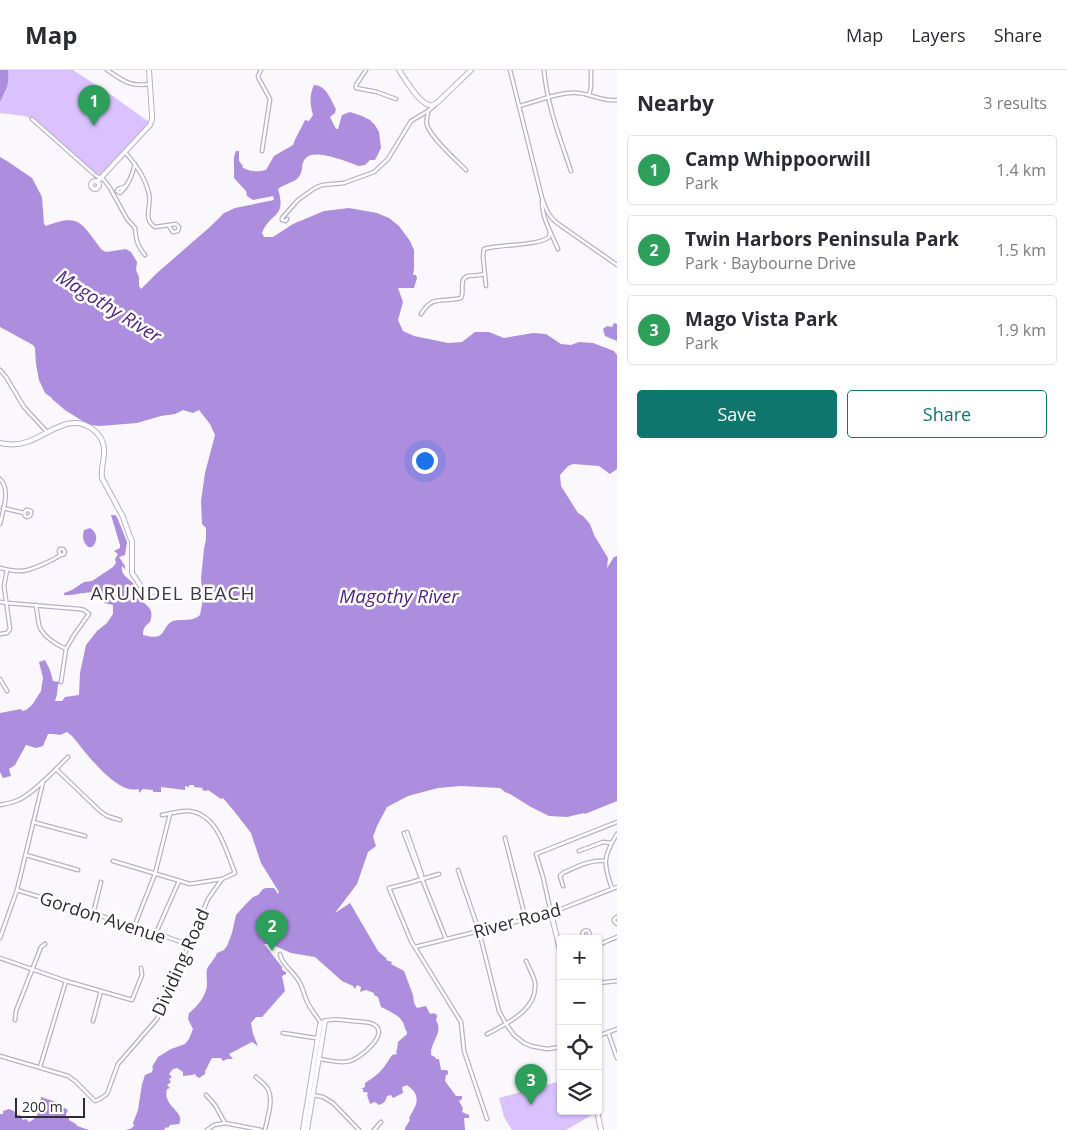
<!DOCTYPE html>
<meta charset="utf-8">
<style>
body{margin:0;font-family:"Open Sans",sans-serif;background:#f2f2f3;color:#2b2b33}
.controls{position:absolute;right:15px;bottom:15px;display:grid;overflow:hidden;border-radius:5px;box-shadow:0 1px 4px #0004}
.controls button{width:45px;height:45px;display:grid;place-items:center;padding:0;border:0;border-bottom:1px solid #e1e1e2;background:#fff;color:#2b2b33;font:25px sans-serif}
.scale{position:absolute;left:15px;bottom:12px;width:70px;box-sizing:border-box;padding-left:5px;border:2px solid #302c36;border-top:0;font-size:14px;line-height:18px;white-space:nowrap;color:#302c36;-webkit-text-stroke:4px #fff;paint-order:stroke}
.you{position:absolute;left:424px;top:390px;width:18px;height:18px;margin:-12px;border:4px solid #fff;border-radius:50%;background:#1a73e8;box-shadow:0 0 0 8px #1a73e833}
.badge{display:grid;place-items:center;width:32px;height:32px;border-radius:50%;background:#0f766e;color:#fff;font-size:16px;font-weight:700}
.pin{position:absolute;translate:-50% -41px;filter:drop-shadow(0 1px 2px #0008)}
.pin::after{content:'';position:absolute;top:26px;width:18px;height:15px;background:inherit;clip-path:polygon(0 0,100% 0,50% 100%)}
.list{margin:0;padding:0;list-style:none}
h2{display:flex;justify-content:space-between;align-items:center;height:65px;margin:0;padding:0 20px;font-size:21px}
h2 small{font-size:16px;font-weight:400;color:#7c7c81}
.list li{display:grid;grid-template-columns:32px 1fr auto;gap:15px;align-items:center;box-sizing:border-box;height:70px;margin:0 10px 10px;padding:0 10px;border:1px solid #e1e1e2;border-radius:5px}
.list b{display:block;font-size:19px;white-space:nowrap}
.list p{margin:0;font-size:16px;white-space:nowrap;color:#7c7c81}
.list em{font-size:16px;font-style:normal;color:#7c7c81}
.actions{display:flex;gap:10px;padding:15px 20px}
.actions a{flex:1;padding:11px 0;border:1px solid #0f766e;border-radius:5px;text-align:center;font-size:18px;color:#0f766e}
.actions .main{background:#0f766e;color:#fff}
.icon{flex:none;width:28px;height:28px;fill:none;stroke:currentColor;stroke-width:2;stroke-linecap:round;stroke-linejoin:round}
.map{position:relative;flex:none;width:617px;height:1060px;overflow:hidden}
header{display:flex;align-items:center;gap:30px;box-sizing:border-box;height:70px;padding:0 25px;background:#fff;border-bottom:1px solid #e1e1e2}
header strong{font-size:24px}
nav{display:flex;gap:28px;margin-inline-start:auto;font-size:18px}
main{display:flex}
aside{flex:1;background:#fff}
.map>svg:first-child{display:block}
.green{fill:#d9c2ff}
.water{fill:#ad8dde}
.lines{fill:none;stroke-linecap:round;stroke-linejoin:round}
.minor-casing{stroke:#b8b0c8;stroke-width:5}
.tertiary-casing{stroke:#b8b0c8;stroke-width:6}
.minor{stroke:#fff;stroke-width:2.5}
.tertiary{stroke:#fff;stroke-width:4}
.labels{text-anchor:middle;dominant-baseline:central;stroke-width:5;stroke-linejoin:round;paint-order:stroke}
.street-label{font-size:18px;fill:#302c36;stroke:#fff}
.water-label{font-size:19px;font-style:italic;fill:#522482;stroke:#fff}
.neighbourhood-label{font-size:19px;letter-spacing:1px;fill:#3e374b;stroke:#fff}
</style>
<header>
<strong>Map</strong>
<nav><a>Map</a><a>Layers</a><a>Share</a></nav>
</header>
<main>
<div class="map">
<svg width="617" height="1060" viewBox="0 0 617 1060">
<rect width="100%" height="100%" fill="#faf8fd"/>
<g class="green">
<path d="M8,0H73L110,24L149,52L127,78L101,104L95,103L35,50L25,46L0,43V32L6,22Z"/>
<path d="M561,1011V1041H595V1043L566,1060H512L504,1047L499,1028Z"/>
</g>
<g class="water">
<path d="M0,0H8C9,15 7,19 0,32Z"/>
<path d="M314,15C326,15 331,30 336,39L335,43L330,47L336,59H338L342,45L350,42L362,46L370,50L375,55L379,62L381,78L375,90H370L365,95L359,96C348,92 316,79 307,87C299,94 305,100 298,108C293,113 284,114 278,119C287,149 270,142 262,163L264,167H273L293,154L324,141L349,138L377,143L389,148L399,156L410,171L414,180V199L413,205H416L417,208L414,218H398L403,232L398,250L403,261L414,266L448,273L462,272L475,262H489L504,268L533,263L546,264L561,274L571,275L579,272L593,273L614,281L617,285V399L610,404L599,396L573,394L568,396L560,405L561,416L578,443L583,446L590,454L594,465L608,488L607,498L614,487L617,486V731L585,744L584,743L567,747L549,746L531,737L510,724L505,722L500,718L461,716L438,718L408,726L387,737L377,756L373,767L376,776L368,782L357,814L335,843L350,833L378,881L387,889L386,890L392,892L391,894L404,901L413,925L414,933L417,938L426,936L430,944L434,943L437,945V947L436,950C444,964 430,971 431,985L435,987L436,989H439L441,1000H446L448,1001V1004L446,1005L445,1011L456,1026H462V1029L459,1031L463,1038L462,1042L469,1045V1048H464L465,1060H405V1058L410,1050L409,1048C417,1034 422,1026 407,1015L402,1017L403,1023L393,1028L391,1025L387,1026C386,1031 384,1033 379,1035L375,1032L370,1034L367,1025L368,1023L366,1022H363V1019H361L365,1017V1013C380,1004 383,999 392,985L397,984L396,981L397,980L398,972L407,964V962C404,958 405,955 402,951C399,945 387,940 381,937L378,927L374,925V923L366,920L360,922L361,917L357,915L355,919L353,916L342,911L315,887L291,883L273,875L269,874H264L282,897V900L286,902V904L282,906L285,921L262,947H256L251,953L253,964L258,976L252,972L229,984L233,989H227L223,991L221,988H212C209,992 208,997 205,1001V1004L199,1008L196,1006L195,1004L192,1005L183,1006V1002L177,998L173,999L169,1004L172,1007L169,1009L171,1012L167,1015L170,1018L167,1019C162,1037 186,1041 179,1054L170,1055L168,1058L166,1057L164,1060H125L130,1059L134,1056L133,1053L138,1040L142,1014L145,1005L152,1002L153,998L152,997L158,987L171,979L185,974L189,969L193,959L188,949L189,943C197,937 207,925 207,914C207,909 206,903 207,899C210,893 215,889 217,883L224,880L227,876L232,863L236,845L245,835L253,827L258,825L263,819L266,818H274L277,822V824L279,822L261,793L251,763L234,741L223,728L221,729L208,720L206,721L202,720L203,718L194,717V715H189V717L185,716V720L161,717V722H153V720L143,719L139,723V720L138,719C116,725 84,680 72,666L67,662L60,665L53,664H48L43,676L36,678L26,675L15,695L9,699L11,706L3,708L0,702V643L21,639L22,641L26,640L32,635L41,621L43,608L39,592L45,590L50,600L53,611L59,612V614H58L57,624L55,631H62L65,627L79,625L80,603L86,575L97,561L107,553L113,544V535L104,533C104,533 101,526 100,526C93,518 74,527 64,525V523L72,520L84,512L92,511L113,497L116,493L115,489L118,484L114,481L120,478V475L111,445H115L117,447L127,472L125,485L119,487L125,496V499L122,496C120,507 131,508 135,516C137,519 137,524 140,528C146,537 155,537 150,552C145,556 143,558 143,565C148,566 153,568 159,566C165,563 165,554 173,551C182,548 191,553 200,545L203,529L201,508L204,479L206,469V458L202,454L201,431L205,403L215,365L210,354L199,340L193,343L183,340L175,344L161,346L137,353L100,356L89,355L65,340L52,329L51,327L49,326L45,323L39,310L36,294L35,278L33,275L0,257V87L7,91L32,108L42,127L44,154L46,156C81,142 82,155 102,180L106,182L126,179L131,182L137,192L136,200L139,207V216L141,219L157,203L211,156L224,143L235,138L274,130L273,126L253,130L247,126L246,121L234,108C235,99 232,89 236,81H239V91L243,96L242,97C250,102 257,102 266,100L274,86L293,75C296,66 301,59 305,50L309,51L313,45C310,34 309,26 314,15Z"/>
<path d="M614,253L617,254V271L605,266L603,259L607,256L612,257Z"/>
<path d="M90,458C98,463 98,471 92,477H88C83,472 82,467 84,460Z"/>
<path d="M41,1027L59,1033V1035L68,1040L66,1044V1047L69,1048V1050L76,1054L77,1056L89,1060H0V1044H3V1041L9,1039L14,1041L16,1045H20L23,1050L26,1049L29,1052C40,1047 40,1038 41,1027Z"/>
</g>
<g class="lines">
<defs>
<g id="minor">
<path d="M107,0C124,11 129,17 150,14"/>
<path d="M261,0L258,6L259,9L270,29L262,81"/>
<path d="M366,0L356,15V18L377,22L396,29"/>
<path d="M510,0L542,128C546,139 548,146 557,153L617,195"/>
<path d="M544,0C547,35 560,68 571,101"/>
<path d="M589,25L591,17V0"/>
<path d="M519,36C535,32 562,21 578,23C592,24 602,32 617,30"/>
<path d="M428,43C427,47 426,51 427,55C431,68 456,90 466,100"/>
<path d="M32,49L95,105L104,110L110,118L127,149L135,158C136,170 137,175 145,185"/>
<path d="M125,82C136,95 145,107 149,124C152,136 142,149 155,157L176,154L179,157L178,161L173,162L169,156"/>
<path d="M126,116L118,119L117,121L120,123C129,115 132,105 135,94"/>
<path d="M542,131C542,148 551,163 558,179"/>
<path d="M287,149L286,151L282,150V148L298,130L315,118L322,115L344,113L374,102L388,89L411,51L428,41L434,36"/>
<path d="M486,216L483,186L484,179C500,174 539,176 549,167L550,161"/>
<path d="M421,244C433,224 442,233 461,228C465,221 458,209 468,206C474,205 479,206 484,204"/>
<path d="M0,300L6,307L24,337L47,362"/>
<path d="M0,409C11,419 3,440 0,454"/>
<path d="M3,438L24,443L25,446L27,447L30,446L31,444V441L28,440H26L24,443"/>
<path d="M0,498C23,504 29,501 50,491C55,489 59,485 64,484L65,482L63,479H60L59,481L60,485"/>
<path d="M0,532L7,533L79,539L84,540L89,544L74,565L66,579L61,612"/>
<path d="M36,535C37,542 38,549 39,555C42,566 57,575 66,579"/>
<path d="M0,564L7,563L10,559L4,516L7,500"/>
<path d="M0,609L7,621"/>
<path d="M56,699L100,741L107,746L120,750"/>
<path d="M0,735C5,734 11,733 16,731C31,726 56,699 68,687"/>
<path d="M33,752L85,766"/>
<path d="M407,762L422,805V809"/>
<path d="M404,763L421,808L422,809L446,869"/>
<path d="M505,768L526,850"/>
<path d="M579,781L603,772L611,773"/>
<path d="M26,785L78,800"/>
<path d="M113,791L190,814L222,809L235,803C226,781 218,744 189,741C180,740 171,744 162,745"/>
<path d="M458,800L479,861L499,941L506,954L514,965L524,973L531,976L547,979L561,977"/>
<path d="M439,804L409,813L389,818L411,871L461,952L464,981L487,1049"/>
<path d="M563,816L560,806L563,803C576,797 591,789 605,791"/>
<path d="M612,818C603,794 603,786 617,764"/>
<path d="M17,820L156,863L189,875"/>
<path d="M551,843L543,807L536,784L617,752"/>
<path d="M93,844L101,812"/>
<path d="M617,847L614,849V851L617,854"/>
<path d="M134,857L155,804L170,744"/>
<circle cx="586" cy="864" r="3.5"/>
<path d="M156,863L179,811"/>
<path d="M0,868L17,820L43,712"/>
<path d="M598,875L617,867"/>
<path d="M415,877L551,843L617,817"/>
<path d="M280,884C281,893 291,900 296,907C302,914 303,921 306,929C309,938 316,945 321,953"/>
<path d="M0,888L66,911L132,930L142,905L141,898"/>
<path d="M598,913L617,911"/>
<path d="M15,950L16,941L32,900L41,877L45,874"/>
<path d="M93,951L101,921"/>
<path d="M608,962L617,988"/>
<path d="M283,963L322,969"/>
<path d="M487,964C506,954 538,940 535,913C534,906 529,898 526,891"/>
<path d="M598,966L617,959"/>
<path d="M0,986L68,1006L75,1011L95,1031L100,1029L107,1024L118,994L157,949L208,829L222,809"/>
<path d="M319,989C329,990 341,994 350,991C360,988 389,965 375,955C369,951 359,952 352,951C343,950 334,948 325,951"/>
<path d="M40,997L66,911"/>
<path d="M256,1007C260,1011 265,1014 268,1019C274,1031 267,1048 265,1060"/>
<path d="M206,1025L215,1035L225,1053"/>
<path d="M313,1025L323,1027L333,1033L359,1060"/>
<path d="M207,1060L214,1055L225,1053L261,1060"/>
<path d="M374,1060L381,1052"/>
</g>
<g id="tertiary">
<path d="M399,0C405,9 418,32 429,35C434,36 437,33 440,30L471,0"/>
<circle cx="95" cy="115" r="4"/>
<path d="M97,112L150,55L152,49V45L149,0"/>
<path d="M0,373C9,375 18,375 27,372C48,365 69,343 91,358C97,362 101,367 103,373C107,385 100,396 102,408L123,447L130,467L132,471V503L148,527L167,526"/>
<path d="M551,843L561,884"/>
<path d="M597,1041L601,1060"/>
<path d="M303,1060L320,955L325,951"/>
<path d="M307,1060L325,951"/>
</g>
</defs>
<use href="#minor" class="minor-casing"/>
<use href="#tertiary" class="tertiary-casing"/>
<use href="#minor" class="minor"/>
<use href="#tertiary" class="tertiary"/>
</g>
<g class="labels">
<g class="street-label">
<text transform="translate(103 847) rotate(18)">Gordon Avenue</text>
<text transform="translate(517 850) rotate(-15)">River Road</text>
<text transform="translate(180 892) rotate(-66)">Dividing Road</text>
</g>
<g class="water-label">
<text transform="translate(109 236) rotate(32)">Magothy River</text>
<text x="399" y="526">Magothy River</text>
</g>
<g class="neighbourhood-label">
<text x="173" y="523">ARUNDEL BEACH</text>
</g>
</g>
</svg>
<div class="controls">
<button>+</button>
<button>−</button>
<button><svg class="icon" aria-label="locate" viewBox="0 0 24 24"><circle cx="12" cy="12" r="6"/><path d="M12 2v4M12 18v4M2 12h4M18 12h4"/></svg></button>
<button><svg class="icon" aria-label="layers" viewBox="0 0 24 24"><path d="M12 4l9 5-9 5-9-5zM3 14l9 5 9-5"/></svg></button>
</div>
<div class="scale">200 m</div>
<div class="you"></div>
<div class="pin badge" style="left:94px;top:56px;background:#2e9e5b">1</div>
<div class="pin badge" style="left:272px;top:881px;background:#2e9e5b">2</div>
<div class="pin badge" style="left:531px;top:1035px;background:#2e9e5b">3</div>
</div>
<aside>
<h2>Nearby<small>3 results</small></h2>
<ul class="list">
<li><span class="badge" style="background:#2e9e5b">1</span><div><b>Camp Whippoorwill</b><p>Park</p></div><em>1.4 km</em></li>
<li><span class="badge" style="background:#2e9e5b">2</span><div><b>Twin Harbors Peninsula Park</b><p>Park · Baybourne Drive</p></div><em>1.5 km</em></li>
<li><span class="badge" style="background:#2e9e5b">3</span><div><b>Mago Vista Park</b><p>Park</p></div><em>1.9 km</em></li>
</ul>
<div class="actions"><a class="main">Save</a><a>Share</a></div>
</aside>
</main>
